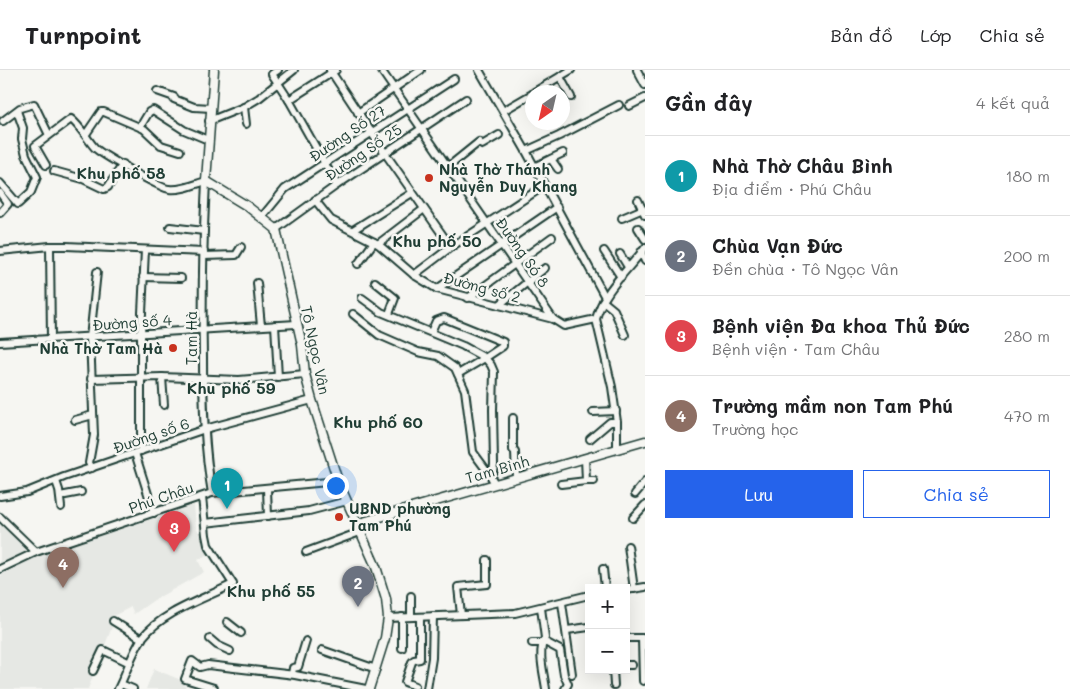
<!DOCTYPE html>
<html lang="vi">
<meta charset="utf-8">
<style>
body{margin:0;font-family:Mali,sans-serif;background:#f2f2f2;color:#202124}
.controls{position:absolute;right:15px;bottom:15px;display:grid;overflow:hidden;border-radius:0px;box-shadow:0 5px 20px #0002}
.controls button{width:45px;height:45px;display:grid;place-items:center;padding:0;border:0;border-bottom:1px solid #e0e0e0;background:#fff;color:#202124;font:25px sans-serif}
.compass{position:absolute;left:525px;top:15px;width:45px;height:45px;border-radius:50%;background:#fff;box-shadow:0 5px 20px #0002;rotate:214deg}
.you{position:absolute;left:335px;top:415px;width:18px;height:18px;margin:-12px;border:4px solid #fff;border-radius:50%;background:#1a73e8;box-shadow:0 0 0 8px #1a73e833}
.badge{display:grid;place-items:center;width:32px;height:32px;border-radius:50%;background:#2563eb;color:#fff;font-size:16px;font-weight:700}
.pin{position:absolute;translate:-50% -41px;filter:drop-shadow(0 1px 2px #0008)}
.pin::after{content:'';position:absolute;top:26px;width:18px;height:15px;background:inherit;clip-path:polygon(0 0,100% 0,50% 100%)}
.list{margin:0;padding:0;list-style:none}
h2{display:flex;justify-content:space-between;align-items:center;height:65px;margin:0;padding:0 20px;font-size:21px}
h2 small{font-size:16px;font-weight:400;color:#757577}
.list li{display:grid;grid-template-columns:32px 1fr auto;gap:15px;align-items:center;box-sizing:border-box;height:80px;padding:0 20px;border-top:1px solid #e0e0e0}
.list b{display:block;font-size:19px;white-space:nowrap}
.list p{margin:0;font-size:16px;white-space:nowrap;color:#757577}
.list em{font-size:16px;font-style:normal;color:#757577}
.actions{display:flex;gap:10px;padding:15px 20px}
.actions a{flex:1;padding:11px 0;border:1px solid #2563eb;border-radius:0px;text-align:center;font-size:18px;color:#2563eb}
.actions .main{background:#2563eb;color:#fff}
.map{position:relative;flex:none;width:645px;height:619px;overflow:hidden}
header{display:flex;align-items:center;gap:30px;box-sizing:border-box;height:70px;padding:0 25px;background:#fff;border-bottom:1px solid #e0e0e0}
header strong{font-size:24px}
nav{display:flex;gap:28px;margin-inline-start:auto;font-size:18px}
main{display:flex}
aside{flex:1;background:#fff}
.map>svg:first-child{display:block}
.built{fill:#e6e8e4}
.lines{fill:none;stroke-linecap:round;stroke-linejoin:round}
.minor-casing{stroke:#1f3d34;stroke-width:10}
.major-casing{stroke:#1f3d34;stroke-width:11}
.minor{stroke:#f6f6f2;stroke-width:6}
.major{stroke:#f6f6f2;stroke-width:8}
.poi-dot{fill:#c8321e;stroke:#f6f6f2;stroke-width:2}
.labels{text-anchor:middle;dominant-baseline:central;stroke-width:5;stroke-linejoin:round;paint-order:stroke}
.street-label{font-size:15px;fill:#1f3d34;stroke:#f6f6f2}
.poi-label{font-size:15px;font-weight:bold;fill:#1f3d34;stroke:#f6f6f2;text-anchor:start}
.neighbourhood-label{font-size:16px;font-weight:bold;fill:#1f3d34;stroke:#f6f6f2}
</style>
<header>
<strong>Turnpoint</strong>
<nav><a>Bản đồ</a><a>Lớp</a><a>Chia sẻ</a></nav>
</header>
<main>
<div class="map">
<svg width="645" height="619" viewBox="0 0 645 619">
<rect width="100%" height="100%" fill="#f6f6f2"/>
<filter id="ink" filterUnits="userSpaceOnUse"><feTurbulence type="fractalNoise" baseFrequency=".02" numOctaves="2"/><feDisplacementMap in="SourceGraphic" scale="10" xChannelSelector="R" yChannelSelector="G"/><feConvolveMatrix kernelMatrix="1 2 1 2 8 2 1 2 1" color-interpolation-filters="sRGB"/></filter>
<g filter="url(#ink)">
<g class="built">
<path d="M194,435L196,457L211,484L198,490L204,502L154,530L134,544L131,537L107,549L112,557L88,619H0V506L21,492Z"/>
<path d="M0,451L29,479L0,496Z"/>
<path d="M154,599L181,610L187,619H146Z"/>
</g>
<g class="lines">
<defs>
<g id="minor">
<path d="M278,0L272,4L289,30L337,115"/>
<path d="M330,0L385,83L451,177"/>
<path d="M381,0L553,249L564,256L596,249"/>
<path d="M479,0L526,81L605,227"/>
<path d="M637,0L645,15"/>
<path d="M560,7L571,27"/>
<path d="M157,21L174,27V29L194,37L211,38"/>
<path d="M534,22L571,0"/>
<path d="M289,30L336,0"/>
<path d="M629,36L645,28"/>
<path d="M244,37L246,54"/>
<path d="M503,41L532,24"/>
<path d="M358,43L421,0"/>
<path d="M3,51L20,38L34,34L49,65"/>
<path d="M209,51L244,37L259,28L294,0"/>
<path d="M140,57L149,42L153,40L184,60L208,70"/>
<path d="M86,64L101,42H104L144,59L161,75L180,81"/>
<path d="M526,81L559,66L619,35"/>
<path d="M551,89L558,99"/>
<path d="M46,95L35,76L71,49C81,57 87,69 95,78C101,84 162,119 169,119C181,121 195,114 206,111C203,170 202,228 203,287C203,332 204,378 212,423"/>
<path d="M448,97L479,72L482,75L499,65"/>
<path d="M534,97L563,83"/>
<path d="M54,101L83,109L104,119L108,117L123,94"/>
<path d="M0,113L18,134L31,122L37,107L26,85L22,69L23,58L17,41"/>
<path d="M0,123L8,134L0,143"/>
<path d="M315,130L331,150L378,174L414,205L437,219L553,249"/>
<path d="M638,130L645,145"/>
<path d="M262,147L285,119L454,9"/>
<path d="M622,148L643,139"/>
<path d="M170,157L204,161"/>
<path d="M638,158L645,169"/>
<path d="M276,159L337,115L466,29"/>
<path d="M353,160L412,123"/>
<path d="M378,174L424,139"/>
<path d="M50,176L51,269"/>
<path d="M0,181L50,176H66L204,182"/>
<path d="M604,181L621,207"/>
<path d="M641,182L645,191"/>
<path d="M620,184L628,197"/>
<path d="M204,186L236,185L241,177"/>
<path d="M358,194L374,172"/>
<path d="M414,205L451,177L544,116"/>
<path d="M143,207L181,208"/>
<path d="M375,212L395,228L389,244"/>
<path d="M257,213L261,256"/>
<path d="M437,219L557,137"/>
<path d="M362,228L381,242L463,276L485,288L491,295L494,302L493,340L494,394L493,401L490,405L495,414"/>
<path d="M468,228L552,167"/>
<path d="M603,231L614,240L625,265"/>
<path d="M499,235L545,198"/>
<path d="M353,244L379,265L418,282L438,286L455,298L465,320L473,382L490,405"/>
<path d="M275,255L278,307"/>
<path d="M431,262L436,251L444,248L503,272V276L485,288L458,304"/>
<path d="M0,272L296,254"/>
<path d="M162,307L164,335"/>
<path d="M91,309L162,307L239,310L305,304"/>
<path d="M593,342L616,341"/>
<path d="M513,348V380L515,382L516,408"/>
<path d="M75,350L93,345"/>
<path d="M590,369L610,352H617"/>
<path d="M617,379V352L612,317L596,249C603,221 628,200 645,178"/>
<path d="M141,381V264L145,180"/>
<path d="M135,383L154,443"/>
<path d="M92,398L89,393L94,365L90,268L97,202"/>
<path d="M56,411L59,420L61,437"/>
<path d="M586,411H594"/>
<path d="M561,414L586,411L585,388"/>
<path d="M267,419L268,446"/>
<path d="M635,424L645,412"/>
<path d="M0,426L27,422L64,407L205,359L312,330"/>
<path d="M60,426L81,422"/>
<path d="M0,447L36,482"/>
<path d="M633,448L645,435"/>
<path d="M205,453L309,441L347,431"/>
<path d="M628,476L634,519"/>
<path d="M306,482L360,462"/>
<path d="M0,499L36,482L212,423L338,411"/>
<path d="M603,499L605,518"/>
<path d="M626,520L645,517"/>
<path d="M562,533L572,604"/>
<path d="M541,538L545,568C537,581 544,604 546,619"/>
<path d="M461,545L458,517L487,514V490"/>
<path d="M411,547V526"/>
<path d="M388,548L515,543L589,525"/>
<path d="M113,551L142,569"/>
<path d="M227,552L241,563"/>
<path d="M567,560L589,557"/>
<path d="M626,568H642L643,611"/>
<path d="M210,569L217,575L230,581"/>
<path d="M532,573H547L560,580L564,605L568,614L565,619"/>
<path d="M402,578V547"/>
<path d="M322,580L376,599"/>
<path d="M626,595H632"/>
<path d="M613,600L614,615"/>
<path d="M93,601L103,580L130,593"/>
<path d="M292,604L293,598L298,597L306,571"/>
<path d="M121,614L133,619"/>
<path d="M415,616L405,612L412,592L414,590L420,589V547"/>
<path d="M214,618L185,609L192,591L200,597L208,595L295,605L366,619"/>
<path d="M118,619C127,602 132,582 143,567C162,542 206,528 233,514L208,475L206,465L202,427"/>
<path d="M427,619L432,588L433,546"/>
</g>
<g id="major">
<path d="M214,0L206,111L247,136L276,159L302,275L305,304L312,330L338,411L376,497L386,529L388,548L385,568L369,619"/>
<path d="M356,454L645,371"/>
</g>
</defs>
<use href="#minor" class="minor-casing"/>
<use href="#major" class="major-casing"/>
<use href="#minor" class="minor"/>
<use href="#major" class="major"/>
</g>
</g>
<g class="poi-dot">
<circle cx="429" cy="108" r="5"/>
<circle cx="173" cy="278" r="5"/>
<circle cx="339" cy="447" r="5"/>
</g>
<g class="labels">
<g class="street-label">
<text transform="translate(347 63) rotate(-34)">Đường Số 27</text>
<text transform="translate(363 82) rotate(-34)">Đường Số 25</text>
<text transform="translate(523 182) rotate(55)">Đường Só 8</text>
<text transform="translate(482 217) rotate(15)">Đường số 2</text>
<text transform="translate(132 252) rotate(-4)">Đường số 4</text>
<text transform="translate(191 268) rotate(-90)">Tam Hà</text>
<text transform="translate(316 280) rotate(78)">Tô Ngọc Vân</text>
<text transform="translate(151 365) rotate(-19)">Đường số 6</text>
<text transform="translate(497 399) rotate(-16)">Tam Bình</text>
<text transform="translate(161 427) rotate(-19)">Phú Châu</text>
</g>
<g class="poi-label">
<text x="439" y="99">Nhà Thờ Thánh<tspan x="439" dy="17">Nguyễn Duy Khang</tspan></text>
<text x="163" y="278" text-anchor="end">Nhà Thờ Tam Hà</text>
<text x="349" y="438">UBND phường<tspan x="349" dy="17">Tam Phú</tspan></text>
</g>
<g class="neighbourhood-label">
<text x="121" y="102">Khu phố 58</text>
<text x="437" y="170">Khu phố 50</text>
<text x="231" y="317">Khu phố 59</text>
<text x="378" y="351">Khu phố 60</text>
<text x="271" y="520">Khu phố 55</text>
</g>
</g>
</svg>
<div class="controls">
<button>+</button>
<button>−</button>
</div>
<svg class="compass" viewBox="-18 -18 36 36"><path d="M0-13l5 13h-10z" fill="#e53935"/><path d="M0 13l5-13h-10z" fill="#757577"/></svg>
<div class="you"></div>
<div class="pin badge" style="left:227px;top:439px;background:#0f9aa8">1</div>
<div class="pin badge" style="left:358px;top:537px;background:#6b7280">2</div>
<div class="pin badge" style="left:174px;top:482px;background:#e0444e">3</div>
<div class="pin badge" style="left:63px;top:518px;background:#8d6e63">4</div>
</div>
<aside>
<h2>Gần đây<small>4 kết quả</small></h2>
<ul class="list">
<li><span class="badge" style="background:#0f9aa8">1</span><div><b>Nhà Thờ Châu Bình</b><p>Địa điểm · Phú Châu</p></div><em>180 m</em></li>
<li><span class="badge" style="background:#6b7280">2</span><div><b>Chùa Vạn Đức</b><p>Đền chùa · Tô Ngọc Vân</p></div><em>200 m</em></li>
<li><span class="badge" style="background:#e0444e">3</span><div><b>Bệnh viện Đa khoa Thủ Đức</b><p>Bệnh viện · Tam Châu</p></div><em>280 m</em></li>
<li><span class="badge" style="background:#8d6e63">4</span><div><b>Trường mầm non Tam Phú</b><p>Trường học</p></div><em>470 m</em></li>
</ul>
<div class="actions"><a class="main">Lưu</a><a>Chia sẻ</a></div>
</aside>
</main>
